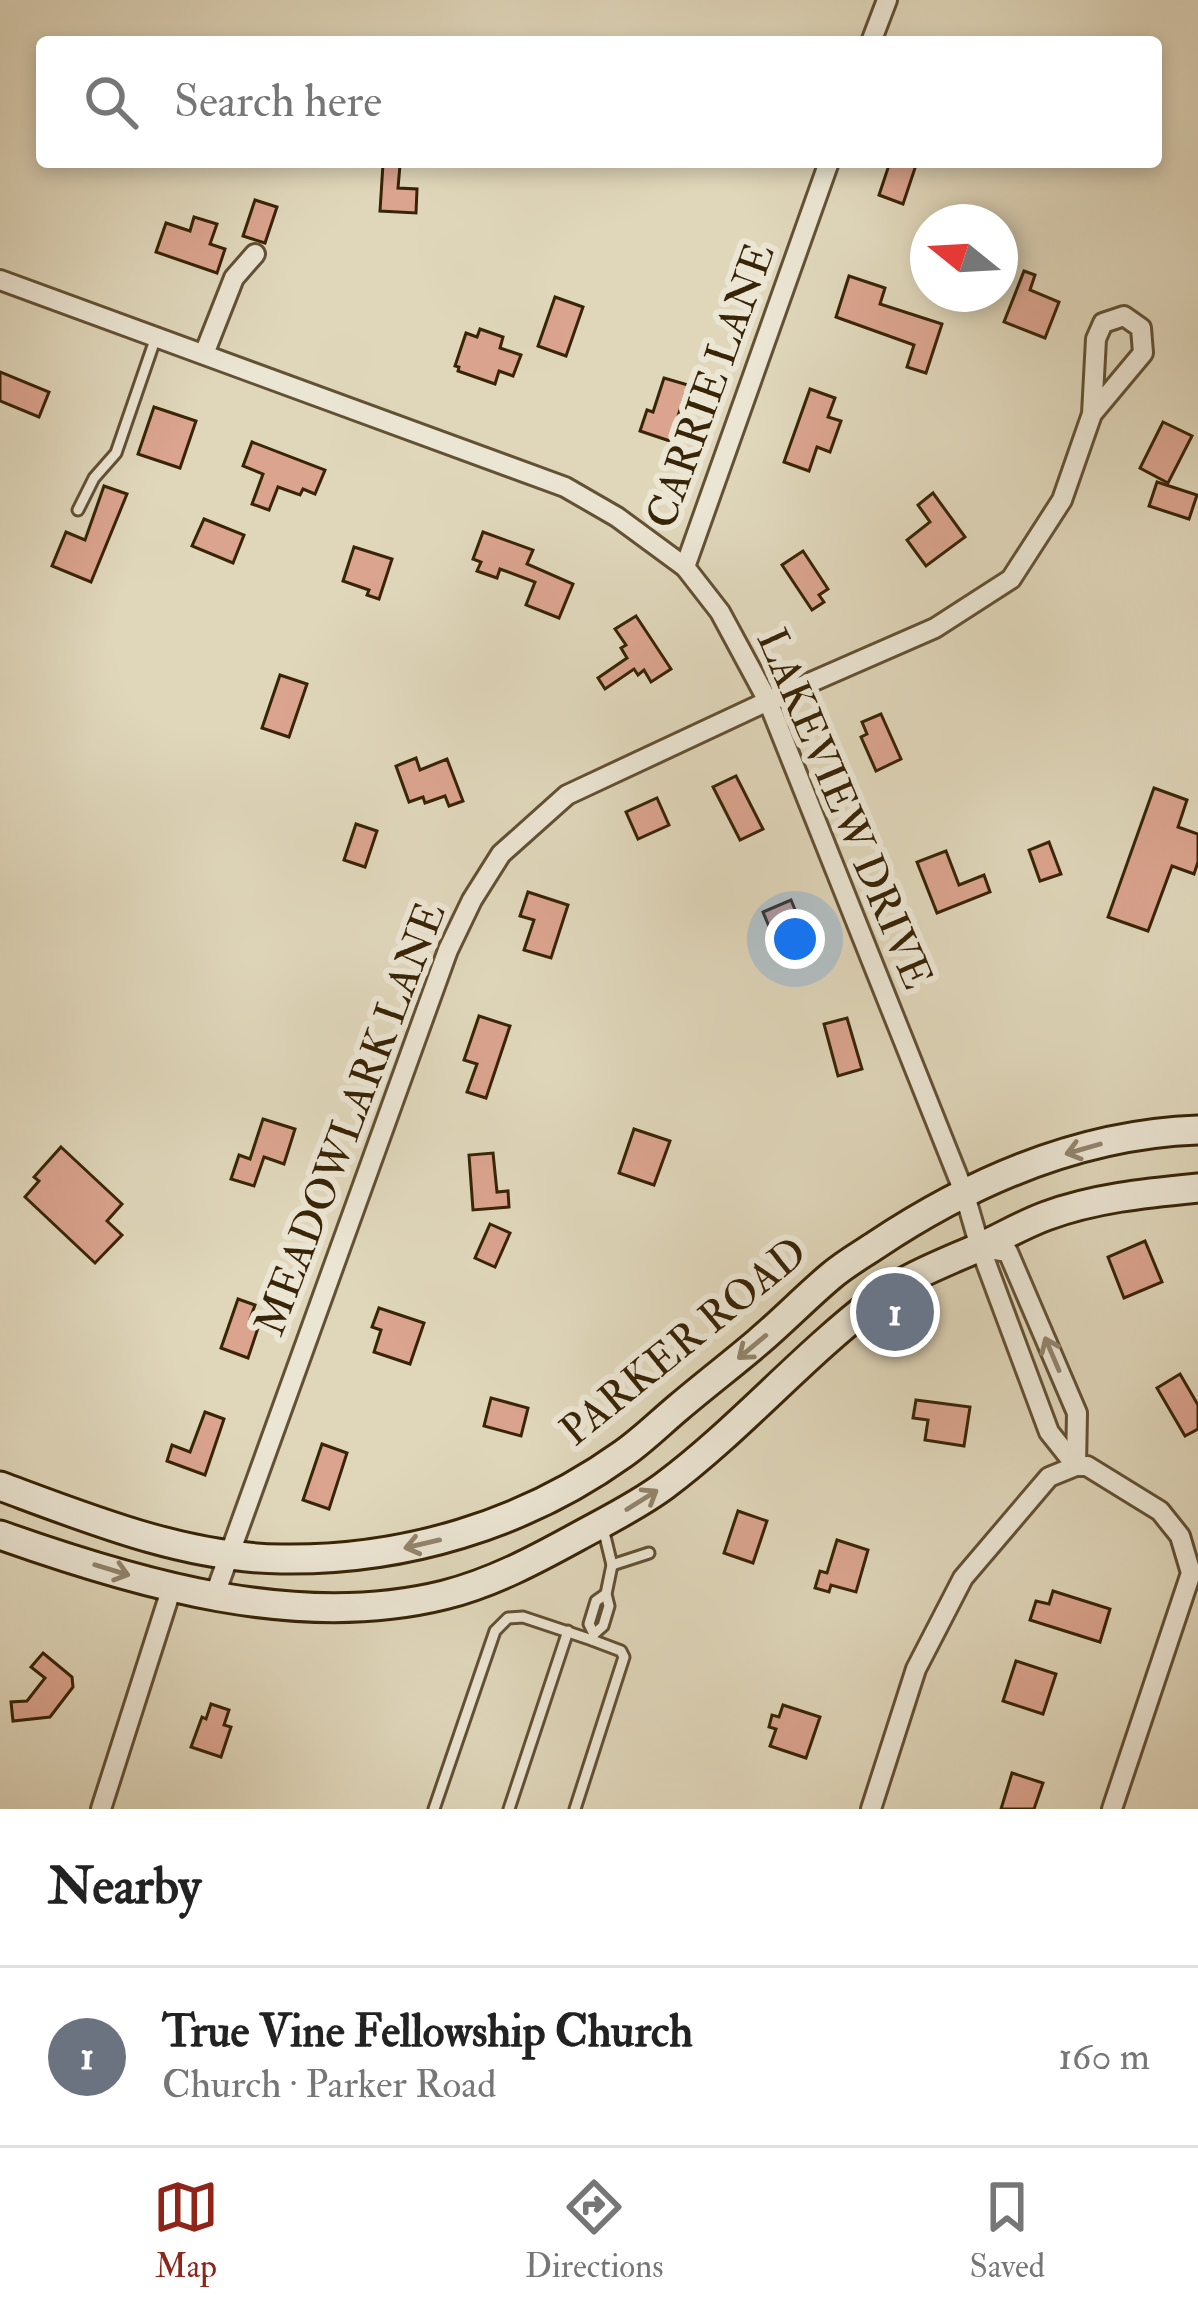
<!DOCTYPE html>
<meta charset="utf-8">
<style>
body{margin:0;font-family:"IM FELL Double Pica",serif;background:#f6f6f6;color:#222}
.compass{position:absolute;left:910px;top:204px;width:108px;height:108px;border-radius:50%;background:#fff;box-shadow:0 6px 18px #0003;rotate:288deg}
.you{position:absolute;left:795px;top:939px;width:42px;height:42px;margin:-30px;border:9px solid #fff;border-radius:50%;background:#1a73e8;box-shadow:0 0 0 18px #1a73e833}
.badge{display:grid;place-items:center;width:78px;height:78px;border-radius:50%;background:#8f2418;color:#fff;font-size:39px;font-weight:700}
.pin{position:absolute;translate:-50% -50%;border:6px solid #fff;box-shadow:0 3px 12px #0006}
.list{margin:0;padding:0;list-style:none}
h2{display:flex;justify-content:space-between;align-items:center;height:156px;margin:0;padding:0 48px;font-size:51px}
h2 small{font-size:39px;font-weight:400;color:#767676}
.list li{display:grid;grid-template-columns:78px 1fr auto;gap:36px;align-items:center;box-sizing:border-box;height:180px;padding:0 48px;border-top:3px solid #e0e0e0}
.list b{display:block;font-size:45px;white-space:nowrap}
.list p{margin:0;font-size:39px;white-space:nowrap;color:#767676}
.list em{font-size:39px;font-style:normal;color:#767676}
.icon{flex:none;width:66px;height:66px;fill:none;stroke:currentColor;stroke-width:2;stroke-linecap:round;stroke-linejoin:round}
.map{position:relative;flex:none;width:1198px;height:1809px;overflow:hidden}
.search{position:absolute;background:#fff;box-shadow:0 6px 18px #0003;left:36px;right:36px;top:36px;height:132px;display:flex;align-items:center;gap:30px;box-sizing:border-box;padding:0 42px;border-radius:12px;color:#767676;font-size:45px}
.sheet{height:336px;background:#fff}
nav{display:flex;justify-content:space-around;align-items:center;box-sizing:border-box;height:168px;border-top:3px solid #e0e0e0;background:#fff;font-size:33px;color:#767676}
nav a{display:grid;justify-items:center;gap:6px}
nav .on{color:#8f2418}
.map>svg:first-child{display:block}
.building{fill:#dba48f;stroke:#382406;stroke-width:3}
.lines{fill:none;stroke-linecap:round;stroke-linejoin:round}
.service-casing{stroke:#625133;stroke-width:15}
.minor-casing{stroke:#625133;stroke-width:24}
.secondary-casing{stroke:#382406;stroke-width:33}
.service{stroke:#ebe5d3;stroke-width:9}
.minor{stroke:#ebe5d3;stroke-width:18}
.secondary{stroke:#ebe5d3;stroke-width:27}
.oneway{stroke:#92846c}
.labels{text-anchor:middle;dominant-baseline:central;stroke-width:12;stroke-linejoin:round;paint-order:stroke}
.street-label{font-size:42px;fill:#382406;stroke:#ebe5d3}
</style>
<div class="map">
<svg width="1198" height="1809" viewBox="0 0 1198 1809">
<rect width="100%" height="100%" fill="#e0d7bb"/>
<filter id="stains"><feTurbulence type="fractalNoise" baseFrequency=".00167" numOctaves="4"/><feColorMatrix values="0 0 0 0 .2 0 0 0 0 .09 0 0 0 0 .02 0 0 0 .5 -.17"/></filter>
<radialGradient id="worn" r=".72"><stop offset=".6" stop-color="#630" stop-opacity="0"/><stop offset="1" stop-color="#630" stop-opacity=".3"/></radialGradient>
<g class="building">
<path d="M890,162H917L903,204L879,195Z"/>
<path d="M383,164L400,165L398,188L417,189L416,213L380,211Z"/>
<path d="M255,200L277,207L265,243L243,236Z"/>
<path d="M194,217L217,224L210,244L225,249L217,273L156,252L166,223L190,231Z"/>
<path d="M1024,271L1035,275L1030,290L1059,302L1045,338L1004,322Z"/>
<path d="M849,276L885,288L880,304L942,324L926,373L907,367L914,345L836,317Z"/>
<path d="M555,297L583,307L566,356L538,346Z"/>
<path d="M480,329L503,337L500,348L521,355L513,376L499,371L495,384L458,371L459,367L455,366L466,333L477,337Z"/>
<path d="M0,372L49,392L39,417L0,401Z"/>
<path d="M664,378L688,385L670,441L640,431L647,410L653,412Z"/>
<path d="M810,389L835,398L828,417L841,421L830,452L817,447L809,471L784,462Z"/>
<path d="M154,407L196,421L180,468L138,454Z"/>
<path d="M1163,422L1192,436L1168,483L1140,468Z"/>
<path d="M252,442L325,470L315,494L303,489L300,495L278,487L269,510L252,504L263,474L243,466Z"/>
<path d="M1157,482L1197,495L1189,519L1149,506Z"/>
<path d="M104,486L127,494L91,582L52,566L66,532L85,540Z"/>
<path d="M933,493L965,537L926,566L907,540L930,522L918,505Z"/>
<path d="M204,519L244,535L233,563L192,546Z"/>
<path d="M483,532L533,550L527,564L573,584L559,618L526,605L535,582L500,569L497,578L477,571L481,562L473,559Z"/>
<path d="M354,547L392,559L379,599L367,595L369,590L343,581Z"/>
<path d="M803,551L828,589L819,595L824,602L812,610L782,565Z"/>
<path d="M636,616L671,669L651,682L644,670L638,675L634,669L605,689L598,678L627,658L621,648L626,645L615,629Z"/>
<path d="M280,675L307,684L289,737L262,728Z"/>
<path d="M881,714L901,759L876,771L861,737L867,734L862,722Z"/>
<path d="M416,758L420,770L447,759L463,801L449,806L445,796L425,803L423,797L409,802L396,766Z"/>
<path d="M736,776L763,829L740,840L713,787Z"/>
<path d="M1154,788L1187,800L1178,827L1198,834V862L1194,874L1172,866L1148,931L1108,917Z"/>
<path d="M657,798L669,825L638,839L626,812Z"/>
<path d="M356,824L377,831L365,867L344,860Z"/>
<path d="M1049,842L1061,874L1040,881L1029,850Z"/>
<path d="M946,851L959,885L984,875L990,892L937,913L917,862Z"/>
<path d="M528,892L568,905L551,958L524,950L534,920L520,916Z"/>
<path d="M791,900L813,953L785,965L763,912Z"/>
<path d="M479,1016L510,1026L486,1098L467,1092L477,1064L464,1060Z"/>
<path d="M847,1018L862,1069L838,1076L824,1024Z"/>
<path d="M263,1119L295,1129L284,1164L264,1157L254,1186L231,1179L239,1155L250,1159Z"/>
<path d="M634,1129L670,1141L654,1185L619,1173Z"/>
<path d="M61,1147L122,1204L107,1221L122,1235L95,1263L25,1197L39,1181L34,1177Z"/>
<path d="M493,1153L497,1192L508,1191L509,1207L473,1210L469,1155Z"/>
<path d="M490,1224L510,1233L495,1267L475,1258Z"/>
<path d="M1145,1241L1162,1282L1124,1298L1108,1257Z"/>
<path d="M238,1299L255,1305L250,1319L260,1322L248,1358L221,1348Z"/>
<path d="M379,1308L424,1323L410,1364L374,1352L381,1330L372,1327Z"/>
<path d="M1180,1374L1198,1405V1429L1185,1436L1157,1388Z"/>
<path d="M491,1398L528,1408L521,1436L484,1426Z"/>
<path d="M916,1400L970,1407L964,1446L925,1440L928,1420L913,1418Z"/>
<path d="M205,1412L224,1419L205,1475L167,1461L172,1445L190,1452Z"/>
<path d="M322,1444L347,1453L329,1509L303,1500Z"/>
<path d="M738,1511L767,1521L753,1563L724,1553Z"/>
<path d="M837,1540L868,1550L856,1592L831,1585L829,1592L815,1588L820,1571L827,1573Z"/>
<path d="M1053,1591L1110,1609L1100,1642L1030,1620L1036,1601L1049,1604Z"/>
<path d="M43,1653L72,1677L73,1687L50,1717L13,1721L11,1702L27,1701L45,1678L31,1667Z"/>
<path d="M1016,1661L1056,1674L1043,1714L1003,1701Z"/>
<path d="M211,1704L229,1710L224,1725L231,1727L221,1757L191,1747L202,1717L206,1719Z"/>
<path d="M783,1705L820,1717L806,1758L770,1746L776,1729L769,1727L772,1715L779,1717Z"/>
<path d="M1012,1773L1043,1783L1034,1809H1001Z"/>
</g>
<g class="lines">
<defs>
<g id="service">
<path d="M78,510L94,478L116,453L156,337"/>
<path d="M612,1565L649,1553"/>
<path d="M594,1634L589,1624L596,1601L606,1594"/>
<path d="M434,1809L495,1631L508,1618L523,1617L592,1640L594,1634L603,1626L609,1606L606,1594L612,1565L603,1528"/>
<path d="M509,1809L568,1631"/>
<path d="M575,1809L624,1657L621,1651L592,1640"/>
</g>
<g id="minor">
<path d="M871,42L887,0"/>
<path d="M0,280L565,487L617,517L685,567L720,612L768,701L964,1192L980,1247L1049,1432L1076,1466H1087L1160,1511L1180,1536L1191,1573L1112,1809"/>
<path d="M204,354L234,278L255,254"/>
<path d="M685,567L829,162"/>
<path d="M983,1248L1008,1252L1077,1413L1076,1466"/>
<path d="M214,1597L448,950L472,900L501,854L567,795L768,701L935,628L1011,579L1062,500L1092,414L1143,353L1141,328L1124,316L1103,323L1096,339L1092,414"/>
<path d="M101,1809L172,1587"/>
<path d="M871,1809L916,1669L963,1578L1049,1477L1076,1466"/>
</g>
<g id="secondary">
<path d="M0,1486C89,1519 185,1558 281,1559C403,1561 524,1525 623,1454C643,1440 661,1422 679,1407C705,1385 731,1365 757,1343C782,1322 806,1297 831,1276C845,1264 861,1255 876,1245C972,1181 1082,1134 1198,1130"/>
<path d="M0,1535C138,1584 298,1631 444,1595C492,1583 535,1560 577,1537C606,1521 637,1506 664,1486C739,1430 801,1357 876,1300C908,1276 944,1263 980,1247C1002,1237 1024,1224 1046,1216C1094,1198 1147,1193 1198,1188"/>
</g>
</defs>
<use href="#service" class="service-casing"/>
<use href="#minor" class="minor-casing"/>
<use href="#secondary" class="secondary-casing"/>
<use href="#service" class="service"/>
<use href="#minor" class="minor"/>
<use href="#secondary" class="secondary"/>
</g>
<defs><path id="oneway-shaft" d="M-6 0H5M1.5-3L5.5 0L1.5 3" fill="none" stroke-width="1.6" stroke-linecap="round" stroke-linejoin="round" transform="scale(3)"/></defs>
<g class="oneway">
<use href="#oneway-shaft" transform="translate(1083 1149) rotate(164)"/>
<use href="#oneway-shaft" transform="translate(752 1347) rotate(140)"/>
<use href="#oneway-shaft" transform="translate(1052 1354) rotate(-113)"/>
<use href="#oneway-shaft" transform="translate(642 1500) rotate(-32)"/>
<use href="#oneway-shaft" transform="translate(422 1544) rotate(167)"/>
<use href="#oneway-shaft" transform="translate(112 1570) rotate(17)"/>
</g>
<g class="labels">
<g class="street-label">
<text transform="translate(711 386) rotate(-70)">CARRIE LANE</text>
<text transform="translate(844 809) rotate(67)">LAKEVIEW DRIVE</text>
<text transform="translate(351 1119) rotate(-69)">MEADOWLARK LANE</text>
<text transform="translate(684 1342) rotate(-39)">PARKER ROAD</text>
</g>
</g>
<rect width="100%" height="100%" filter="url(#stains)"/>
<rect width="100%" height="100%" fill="url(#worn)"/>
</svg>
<svg class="compass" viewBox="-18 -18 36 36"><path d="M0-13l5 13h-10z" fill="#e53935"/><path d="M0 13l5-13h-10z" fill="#767676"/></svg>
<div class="you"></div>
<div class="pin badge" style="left:895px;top:1312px;background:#6b7280">1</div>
<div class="search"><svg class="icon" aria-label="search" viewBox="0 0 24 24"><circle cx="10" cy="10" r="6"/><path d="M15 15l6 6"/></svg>Search here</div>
</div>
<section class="sheet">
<h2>Nearby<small></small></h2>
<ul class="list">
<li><span class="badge" style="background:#6b7280">1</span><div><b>True Vine Fellowship Church</b><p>Church · Parker Road</p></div><em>160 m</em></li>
</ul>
</section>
<nav>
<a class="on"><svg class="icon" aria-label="map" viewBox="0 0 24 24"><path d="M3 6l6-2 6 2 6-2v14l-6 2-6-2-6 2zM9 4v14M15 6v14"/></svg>Map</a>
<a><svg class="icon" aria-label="directions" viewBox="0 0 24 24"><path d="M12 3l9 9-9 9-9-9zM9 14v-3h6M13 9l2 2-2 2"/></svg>Directions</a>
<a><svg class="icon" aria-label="saved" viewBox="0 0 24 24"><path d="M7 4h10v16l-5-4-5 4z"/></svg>Saved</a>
</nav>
